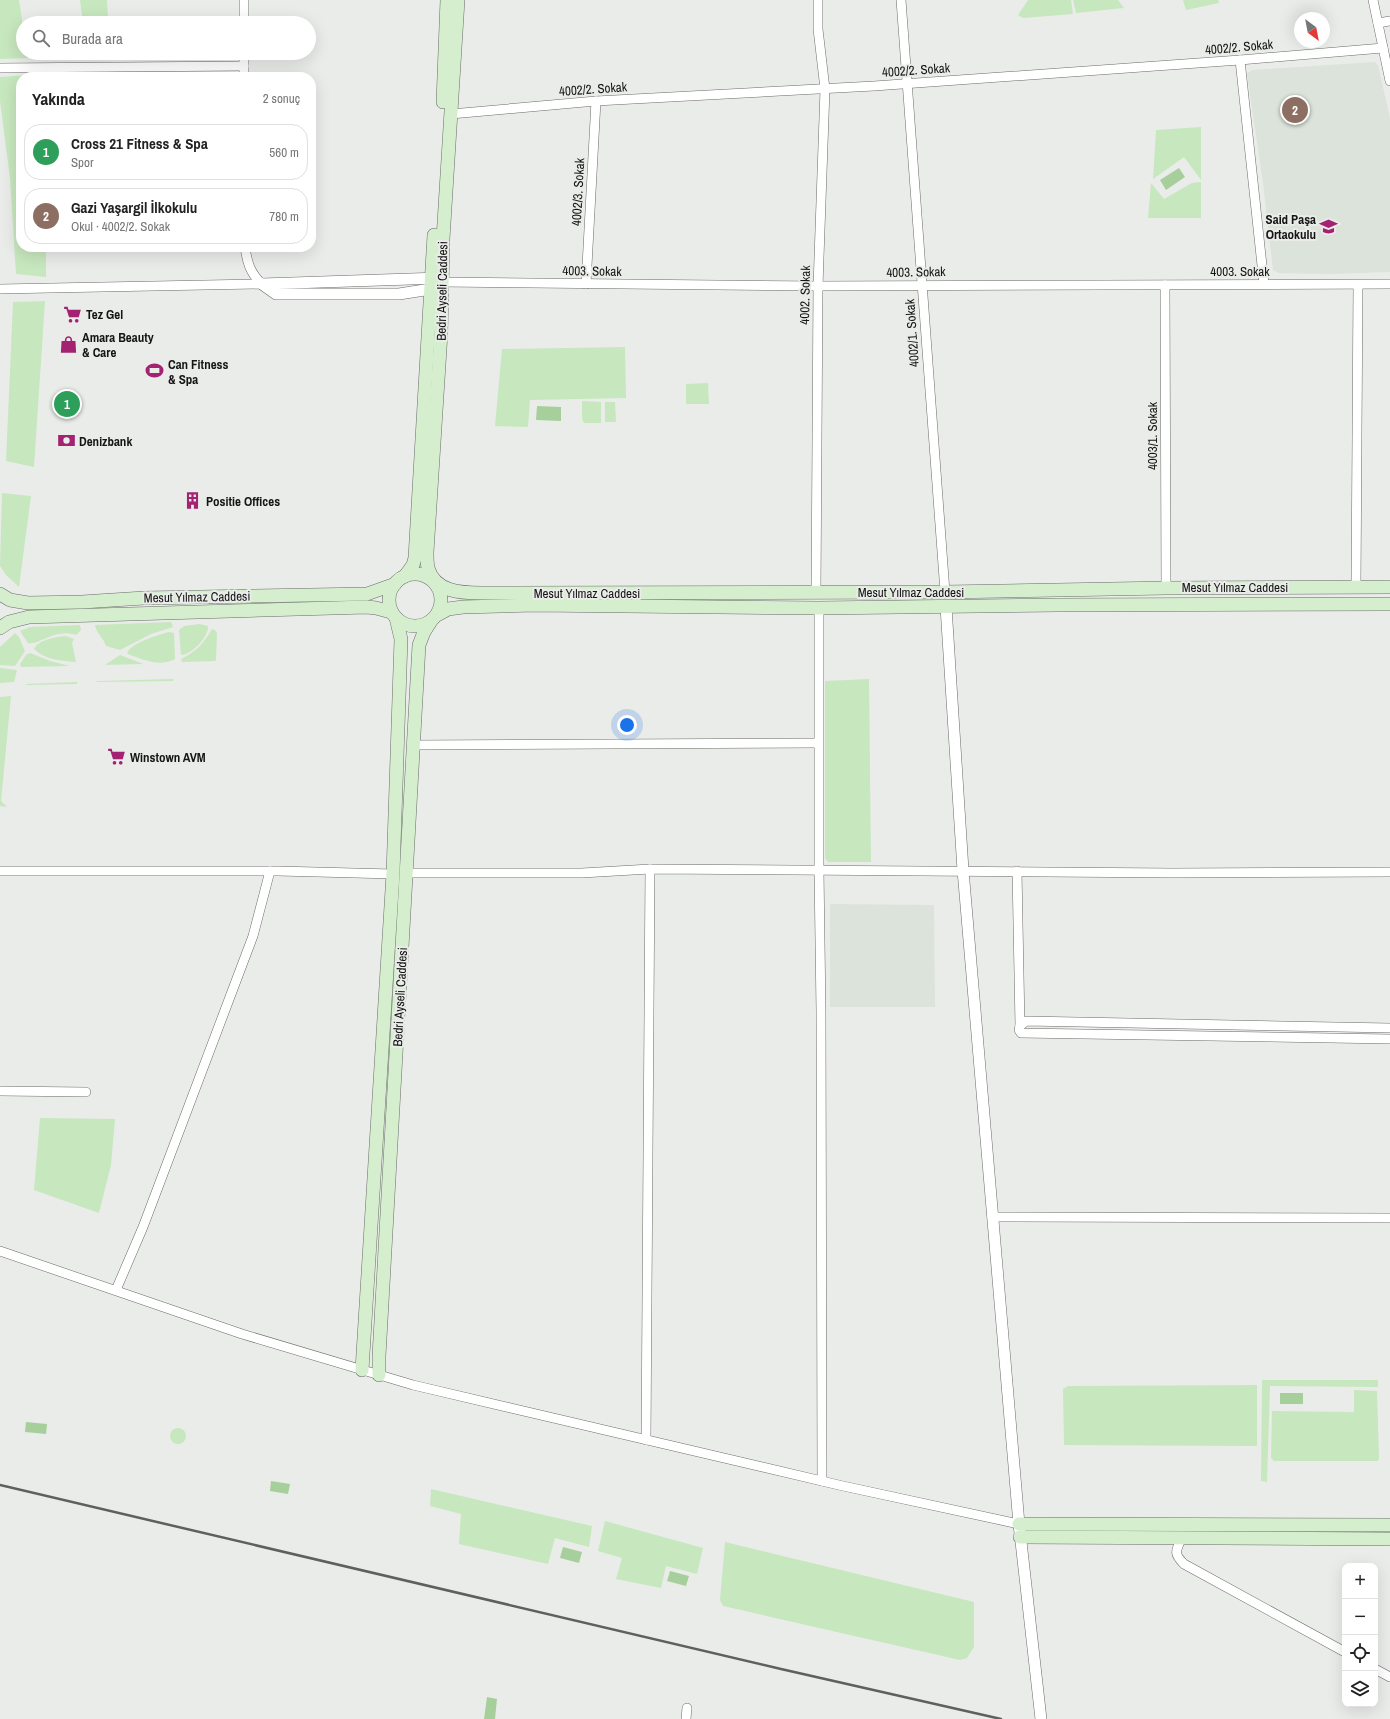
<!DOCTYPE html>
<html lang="tr">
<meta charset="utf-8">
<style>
body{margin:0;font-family:"Archivo Narrow",sans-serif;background:#f6f6f6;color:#222}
.controls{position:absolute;right:12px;bottom:12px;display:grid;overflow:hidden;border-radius:8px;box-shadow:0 4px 16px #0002}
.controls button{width:36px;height:36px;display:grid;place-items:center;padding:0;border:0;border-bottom:1px solid #e0e0e0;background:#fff;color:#222;font:20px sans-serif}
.compass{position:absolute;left:1294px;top:12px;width:36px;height:36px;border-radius:50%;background:#fff;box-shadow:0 4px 16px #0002;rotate:148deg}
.you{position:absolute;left:627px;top:725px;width:14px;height:14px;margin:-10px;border:3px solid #fff;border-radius:50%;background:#1a73e8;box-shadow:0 0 0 6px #1a73e833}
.badge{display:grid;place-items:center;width:26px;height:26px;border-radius:50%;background:#a32271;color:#fff;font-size:13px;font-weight:700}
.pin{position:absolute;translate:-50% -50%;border:2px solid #fff;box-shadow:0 1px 4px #0006}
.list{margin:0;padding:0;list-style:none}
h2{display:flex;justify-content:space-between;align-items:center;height:52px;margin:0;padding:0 16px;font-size:17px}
h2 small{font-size:13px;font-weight:400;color:#767676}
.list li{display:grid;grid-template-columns:26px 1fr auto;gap:12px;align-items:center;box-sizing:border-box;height:56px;margin:0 8px 8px;padding:0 8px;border:1px solid #e0e0e0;border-radius:16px}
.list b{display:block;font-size:15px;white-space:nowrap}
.list p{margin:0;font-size:13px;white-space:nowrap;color:#767676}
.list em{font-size:13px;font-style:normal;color:#767676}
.icon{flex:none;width:22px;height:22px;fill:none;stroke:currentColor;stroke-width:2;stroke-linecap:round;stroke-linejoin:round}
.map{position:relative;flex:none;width:1390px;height:1719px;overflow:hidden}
.search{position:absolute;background:#fff;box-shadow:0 4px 16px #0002;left:16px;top:16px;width:300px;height:44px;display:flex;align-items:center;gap:10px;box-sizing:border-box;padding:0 14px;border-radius:22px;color:#767676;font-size:15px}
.panel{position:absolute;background:#fff;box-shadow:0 4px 16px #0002;left:16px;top:72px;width:300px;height:180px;border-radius:16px}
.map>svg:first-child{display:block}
.built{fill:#dce3da}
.green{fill:#c7e7be}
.water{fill:#a7cf9b}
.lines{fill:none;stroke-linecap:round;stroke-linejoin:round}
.minor-casing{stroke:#6a6c69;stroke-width:10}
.tertiary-casing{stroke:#6a6c69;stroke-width:12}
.secondary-casing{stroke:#6a6c69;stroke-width:14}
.minor{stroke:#fff;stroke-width:9}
.tertiary{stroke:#fff;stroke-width:11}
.secondary{stroke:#d5eecd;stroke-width:13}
.rail{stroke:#5e605e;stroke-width:2.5}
.labels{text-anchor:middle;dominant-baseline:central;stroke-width:4;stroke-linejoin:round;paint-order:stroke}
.street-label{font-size:13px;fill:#141514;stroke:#eaece9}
.poi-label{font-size:13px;font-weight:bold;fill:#141514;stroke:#eaece9;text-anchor:start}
</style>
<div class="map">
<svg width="1390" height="1719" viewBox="0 0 1390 1719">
<rect width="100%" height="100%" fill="#eaece9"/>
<g class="built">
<path d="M1375,62L1378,65L1390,118V272L1329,274L1279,273L1273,270L1263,183L1247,74L1252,70Z"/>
<path d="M830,904L934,905L935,1007H830Z"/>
</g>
<g class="green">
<path d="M0,0H19L23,26V53H27L28,58L0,59Z"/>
<path d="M80,0H107L108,18L97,20L98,23H83Z"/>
<path d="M1028,0H1071L1073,14L1023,18L1018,15Z"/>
<path d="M1073,0H1118L1124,8L1076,13Z"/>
<path d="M1183,0H1218L1219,3L1186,10Z"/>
<path d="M28,75L29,77H21V247H46V277L16,274L10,178L0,101V77Z"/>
<path d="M1201,127V180L1184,157L1153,179L1156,130Z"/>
<path d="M1201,182V218H1148L1151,183L1164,199L1192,183Z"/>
<path d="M45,301L34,467L6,461L13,302Z"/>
<path d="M625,347L626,398L530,400L528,427L495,426L502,349Z"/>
<path d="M708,383L709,404H686V384Z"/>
<path d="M582,401L601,402V423H584L582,419Z"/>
<path d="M605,402H615L616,422H605Z"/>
<path d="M2,493L31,496L19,587L6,575L0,566Z"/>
<path d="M171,622L173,627L151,634L120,650L106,646C104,638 96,633 95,625Z"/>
<path d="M200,624L208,626C209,637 191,655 181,655L179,630L184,626Z"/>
<path d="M80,625L81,630L76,635C54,628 39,646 28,643L20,631L30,627Z"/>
<path d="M212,629L215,630L217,633L216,660L215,661L182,662L181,659C196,652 204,643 212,629Z"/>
<path d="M169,632L174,633L175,659C160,667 144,660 130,655L127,653C131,643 158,635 169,632Z"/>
<path d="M15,633L19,637L25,651L15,666L0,665V647Z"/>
<path d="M66,636L74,639L72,643L76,662C62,661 45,660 34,649C39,639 56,637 66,636Z"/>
<path d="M30,653L50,661L70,666L21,667L20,664L26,655Z"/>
<path d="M120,655L141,663L143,664L105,665Z"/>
<path d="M0,668L17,670L14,682L0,683Z"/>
<path d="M173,679V681L96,682L97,681Z"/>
<path d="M869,679L871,862H828L825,858V681Z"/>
<path d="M77,682V684L27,685L26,684Z"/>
<path d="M11,696L1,801L7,807L0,806V697Z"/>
<path d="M40,1118L115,1119L111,1165L99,1213L34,1190Z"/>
<path d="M1262,1380H1378V1387L1270,1386L1267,1482L1261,1481Z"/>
<path d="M1257,1385V1446L1064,1445L1063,1389L1068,1386Z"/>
<path d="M1354,1390L1377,1391L1379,1458L1378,1461H1274L1271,1458L1272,1411L1354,1412Z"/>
<circle cx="178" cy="1436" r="8"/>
<path d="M431,1489L592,1526L589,1547L555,1538L548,1564L459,1544L461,1514L430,1506Z"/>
<path d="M605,1521L703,1548L697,1574L666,1566L661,1588L616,1579L622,1558L598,1551Z"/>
<path d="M725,1542L974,1602V1647L967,1658L960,1660L723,1606L720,1600Z"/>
</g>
<g class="water">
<path d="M1179,168L1185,177L1166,190L1160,180Z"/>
<path d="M537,406L561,407V421L536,420Z"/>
<rect x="1280" y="1393" width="23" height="11"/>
<path d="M26,1422L47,1424L46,1434L25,1432Z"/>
<path d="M271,1481L290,1484L288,1494L270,1491Z"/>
<path d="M563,1547L582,1552L579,1563L560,1558Z"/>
<path d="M670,1571L689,1576L686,1586L667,1581Z"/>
<path d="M487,1697L497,1699L495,1719H484Z"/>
</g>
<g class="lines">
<defs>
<g id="minor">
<path d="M901,0L945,592"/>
<path d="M1373,0L1390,81"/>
<path d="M244,23V0"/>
<path d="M1378,23L1390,21"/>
<path d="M1240,60L1264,284"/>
<path d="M0,68L244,66"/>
<path d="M244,77V53"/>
<path d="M451,114L596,101L874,86L1240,60L1383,48"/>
<path d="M245,247C247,262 250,273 262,284"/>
<path d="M442,282L818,286L1390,284"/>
<path d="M586,284L596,101"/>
<path d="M1165,285L1166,588"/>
<path d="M0,289L262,284"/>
<path d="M1356,587L1358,285"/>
<path d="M816,592L818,286L825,89L818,29V0"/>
<path d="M819,608V871L821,1011L822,1481"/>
<path d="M414,745L818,743"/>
<path d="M0,871H278L393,874"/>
<path d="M1017,871L1020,1026"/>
<path d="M407,873H582L650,869L1173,873L1390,872"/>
<path d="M1390,1028L1026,1021L1020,1026L1019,1030L1021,1033L1390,1039"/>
<path d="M0,1091L86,1092"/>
<path d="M992,1217L1390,1218"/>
<path d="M0,1251L242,1334L413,1385L843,1486L1019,1524"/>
<path d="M116,1290L143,1227L253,936L270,871"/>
<path d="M646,1440L650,869"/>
<path d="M1182,1537C1176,1551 1173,1553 1184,1564L1345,1652"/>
<path d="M1375,1669L1390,1677"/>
<path d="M686,1719L687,1708"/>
</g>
<g id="tertiary">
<path d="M262,284L276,294H399L431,289L438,290"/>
<path d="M262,284L440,278"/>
<path d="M946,607L963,870L1019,1524L1041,1719"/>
</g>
<g id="secondary">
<path d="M458,0L443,239L441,333L427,552C427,557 427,563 428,568C435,592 461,593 481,593L945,592L1166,588L1390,587"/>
<path d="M443,102L447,0"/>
<circle cx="415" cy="600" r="26"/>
<path d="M405,576L413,565L415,558L434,235"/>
<path d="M0,594L10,600L28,603L82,602L144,598L367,594L395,584"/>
<path d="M437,615L448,609L463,607L534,605L819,608L1057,605L1390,604"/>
<path d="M0,628L9,622L29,617L367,607L376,608L391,612"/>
<path d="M362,1370L393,874L401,639L396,618"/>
<path d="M379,1375V1356L419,645L424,632L431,621"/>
<path d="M1019,1524L1390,1525"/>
<path d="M1020,1537L1390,1539"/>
</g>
</defs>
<use href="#minor" class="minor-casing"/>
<use href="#tertiary" class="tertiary-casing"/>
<use href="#secondary" class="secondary-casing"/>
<use href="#minor" class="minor"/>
<use href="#tertiary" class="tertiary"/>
<use href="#secondary" class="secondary"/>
<path class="rail" d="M0,1485L781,1669L1001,1719"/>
</g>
<defs>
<symbol id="school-bare" viewBox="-9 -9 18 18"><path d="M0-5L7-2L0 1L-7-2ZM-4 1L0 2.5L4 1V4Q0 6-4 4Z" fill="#a32271" stroke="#eaece9" stroke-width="2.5" paint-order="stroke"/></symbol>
<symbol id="supermarket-bare" viewBox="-9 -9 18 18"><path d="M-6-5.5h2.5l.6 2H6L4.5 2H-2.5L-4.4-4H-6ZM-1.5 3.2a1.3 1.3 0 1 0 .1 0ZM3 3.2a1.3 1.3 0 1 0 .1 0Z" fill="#a32271" stroke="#eaece9" stroke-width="2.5" paint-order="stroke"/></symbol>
<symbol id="shop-bare" viewBox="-9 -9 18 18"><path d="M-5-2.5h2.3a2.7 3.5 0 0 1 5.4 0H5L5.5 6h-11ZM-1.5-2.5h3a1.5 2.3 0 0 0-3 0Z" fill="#a32271" stroke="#eaece9" stroke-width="2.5" paint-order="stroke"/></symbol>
<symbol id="stadium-bare" viewBox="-9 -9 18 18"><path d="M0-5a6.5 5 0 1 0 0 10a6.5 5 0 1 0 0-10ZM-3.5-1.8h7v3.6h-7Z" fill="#a32271" stroke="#eaece9" stroke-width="2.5" paint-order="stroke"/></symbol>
<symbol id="bank-bare" viewBox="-9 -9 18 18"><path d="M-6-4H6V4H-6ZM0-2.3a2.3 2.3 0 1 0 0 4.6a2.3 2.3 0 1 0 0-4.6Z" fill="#a32271" stroke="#eaece9" stroke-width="2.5" paint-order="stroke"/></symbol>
<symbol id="building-bare" viewBox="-9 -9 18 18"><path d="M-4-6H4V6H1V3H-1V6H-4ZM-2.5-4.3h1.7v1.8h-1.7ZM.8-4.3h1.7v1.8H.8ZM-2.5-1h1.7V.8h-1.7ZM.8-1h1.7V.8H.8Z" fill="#a32271" stroke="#eaece9" stroke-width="2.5" paint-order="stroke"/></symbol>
</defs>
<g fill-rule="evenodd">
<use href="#school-bare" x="1316" y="214" width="25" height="25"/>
<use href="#supermarket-bare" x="60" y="302" width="25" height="25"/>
<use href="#shop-bare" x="56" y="332" width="25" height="25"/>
<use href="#stadium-bare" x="142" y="358" width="25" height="25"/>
<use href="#bank-bare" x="54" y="428" width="25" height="25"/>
<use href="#building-bare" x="180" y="488" width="25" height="25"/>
<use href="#supermarket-bare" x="104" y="744" width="25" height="25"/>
</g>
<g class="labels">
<g class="street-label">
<text transform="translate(1239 47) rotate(-5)">4002/2. Sokak</text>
<text transform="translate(916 70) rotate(-4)">4002/2. Sokak</text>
<text transform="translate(593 89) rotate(-4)">4002/2. Sokak</text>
<text transform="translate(578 192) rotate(-87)">4002/3. Sokak</text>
<text transform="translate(592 271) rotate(1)">4003. Sokak</text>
<text x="1240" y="271">4003. Sokak</text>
<text transform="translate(916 272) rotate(-1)">4003. Sokak</text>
<text transform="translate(442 291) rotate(-89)">Bedri Ayseli Caddesi</text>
<text transform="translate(805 295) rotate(-89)">4002. Sokak</text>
<text transform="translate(912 333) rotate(-94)">4002/1. Sokak</text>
<text transform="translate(1152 436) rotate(-90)">4003/1. Sokak</text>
<text x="1235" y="587">Mesut Yılmaz Caddesi</text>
<text x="911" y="592">Mesut Yılmaz Caddesi</text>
<text x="587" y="593">Mesut Yılmaz Caddesi</text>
<text transform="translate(197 597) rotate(-1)">Mesut Yılmaz Caddesi</text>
<text transform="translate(400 997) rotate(-87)">Bedri Ayseli Caddesi</text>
</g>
<g class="poi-label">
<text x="1316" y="219" text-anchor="end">Said Paşa<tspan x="1316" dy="15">Ortaokulu</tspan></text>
<text x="86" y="314">Tez Gel</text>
<text x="82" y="337">Amara Beauty<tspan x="82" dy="15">&amp; Care</tspan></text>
<text x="168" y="364">Can Fitness<tspan x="168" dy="15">&amp; Spa</tspan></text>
<text x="79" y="441">Denizbank</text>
<text x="206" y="501">Positie Offices</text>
<text x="130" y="757">Winstown AVM</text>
</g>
</g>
</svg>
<div class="controls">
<button>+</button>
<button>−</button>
<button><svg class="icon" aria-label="locate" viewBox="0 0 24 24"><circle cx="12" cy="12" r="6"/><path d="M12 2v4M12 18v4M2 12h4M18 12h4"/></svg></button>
<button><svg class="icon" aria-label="layers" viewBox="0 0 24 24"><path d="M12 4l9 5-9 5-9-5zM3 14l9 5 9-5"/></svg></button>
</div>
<svg class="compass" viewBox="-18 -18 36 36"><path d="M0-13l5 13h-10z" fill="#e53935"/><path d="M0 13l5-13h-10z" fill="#767676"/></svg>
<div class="you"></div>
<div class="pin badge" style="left:67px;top:404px;background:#2e9e5b">1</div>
<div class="pin badge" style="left:1295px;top:110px;background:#8d6e63">2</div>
<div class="search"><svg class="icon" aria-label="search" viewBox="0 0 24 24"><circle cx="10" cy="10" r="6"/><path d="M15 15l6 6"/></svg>Burada ara</div>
<section class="panel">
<h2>Yakında<small>2 sonuç</small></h2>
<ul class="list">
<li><span class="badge" style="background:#2e9e5b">1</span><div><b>Cross 21 Fitness &amp; Spa</b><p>Spor</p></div><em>560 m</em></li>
<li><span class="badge" style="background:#8d6e63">2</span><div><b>Gazi Yaşargil İlkokulu</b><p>Okul · 4002/2. Sokak</p></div><em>780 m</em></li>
</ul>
</section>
</div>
